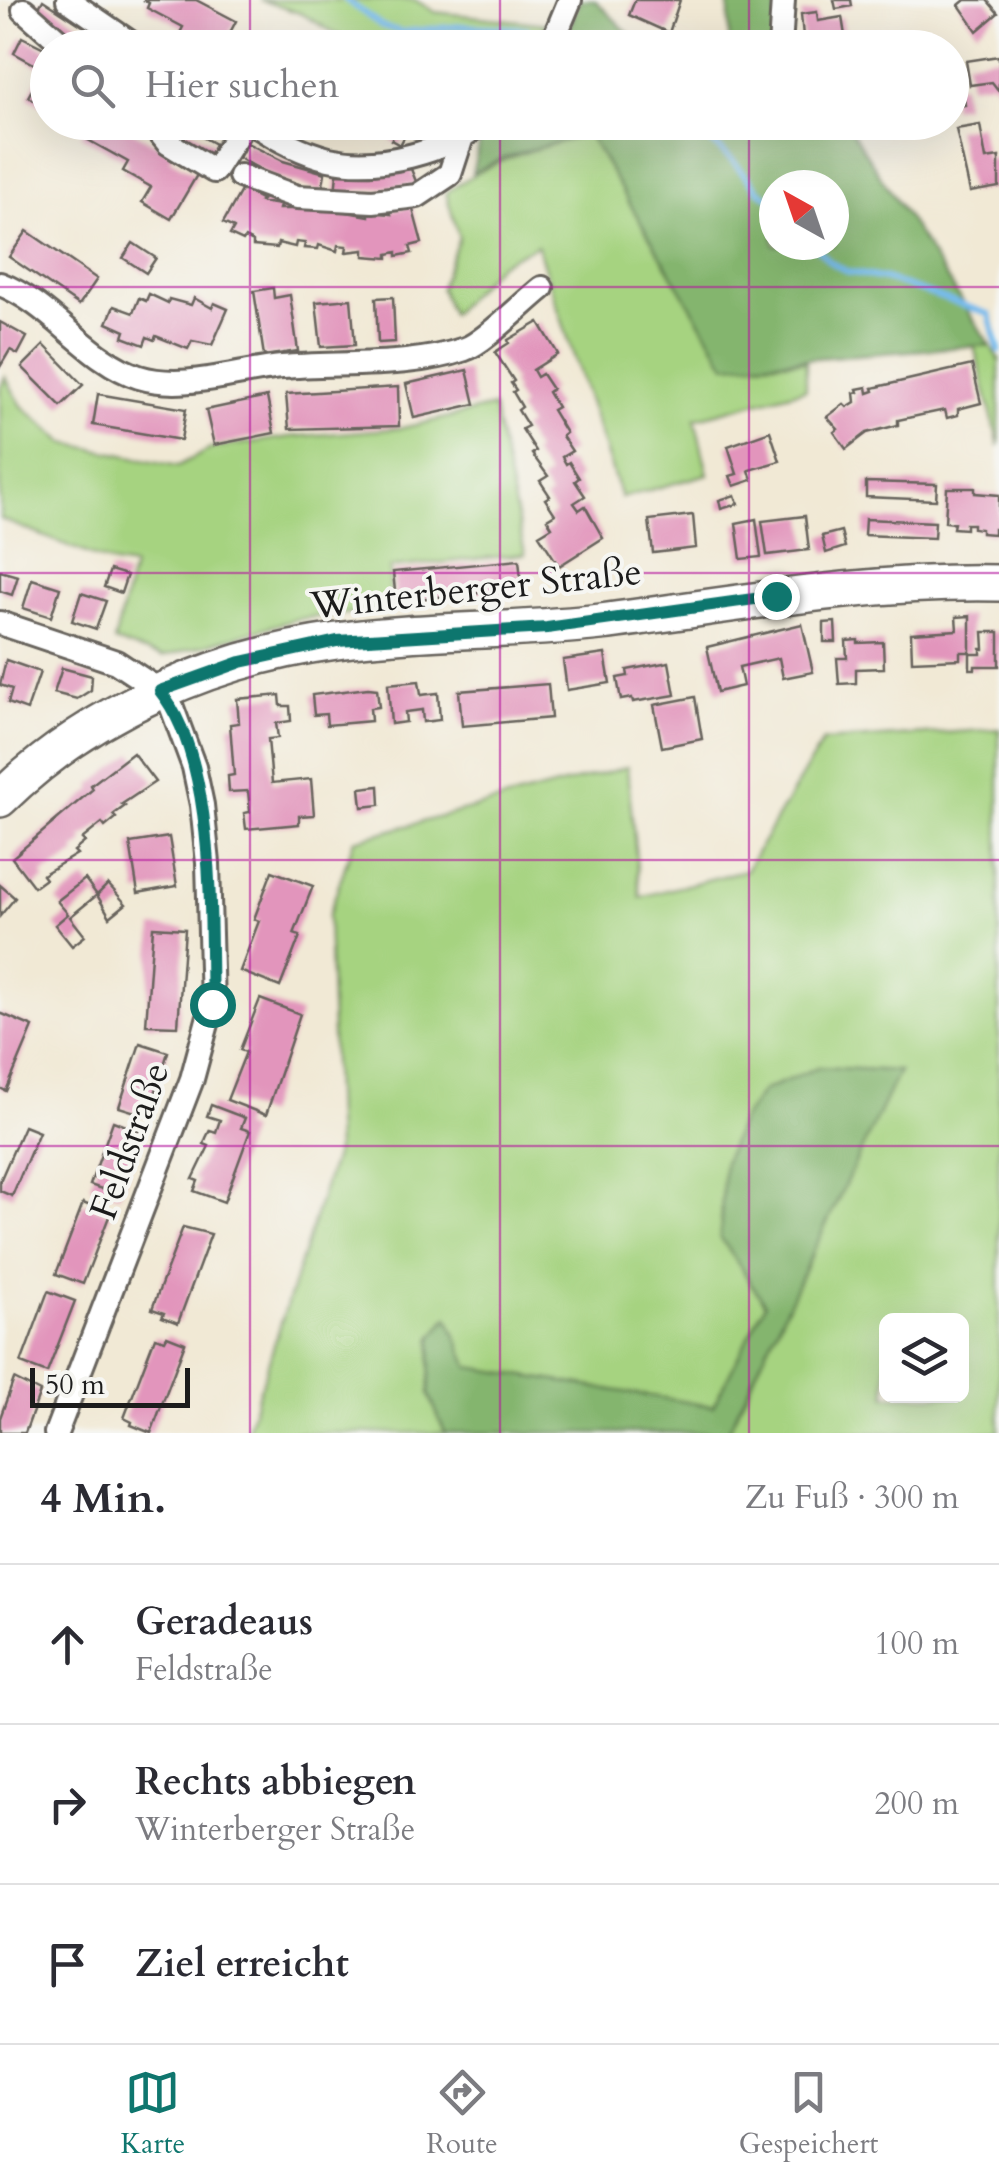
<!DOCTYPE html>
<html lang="de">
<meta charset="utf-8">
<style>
body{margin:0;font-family:Cardo,serif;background:#f2f2f3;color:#2b2b33}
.controls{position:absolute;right:30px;bottom:30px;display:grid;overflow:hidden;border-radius:15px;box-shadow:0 10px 40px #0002}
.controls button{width:90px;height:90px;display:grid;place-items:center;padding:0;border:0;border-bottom:2px solid #e1e1e2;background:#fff;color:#2b2b33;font:50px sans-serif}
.compass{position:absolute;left:759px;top:170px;width:90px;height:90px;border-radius:50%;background:#fff;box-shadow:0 10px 40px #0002;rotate:320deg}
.scale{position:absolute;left:30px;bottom:25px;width:160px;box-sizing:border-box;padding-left:10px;border:5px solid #1c1c1c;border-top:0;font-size:28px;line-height:35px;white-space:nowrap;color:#1c1c1c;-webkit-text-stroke:8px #f6f6f2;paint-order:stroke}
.stop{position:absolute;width:30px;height:30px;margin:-22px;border:8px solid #0f766e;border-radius:50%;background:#fff}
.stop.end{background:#0f766e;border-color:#fff;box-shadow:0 2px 10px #0008}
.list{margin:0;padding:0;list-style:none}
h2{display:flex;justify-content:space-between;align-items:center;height:130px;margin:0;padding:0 40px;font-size:42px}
h2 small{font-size:32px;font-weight:400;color:#7c7c81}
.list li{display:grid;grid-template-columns:65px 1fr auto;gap:30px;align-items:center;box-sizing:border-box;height:160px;padding:0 40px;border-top:2px solid #e1e1e2}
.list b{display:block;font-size:38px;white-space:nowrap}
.list p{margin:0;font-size:32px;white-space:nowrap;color:#7c7c81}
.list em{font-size:32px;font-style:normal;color:#7c7c81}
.icon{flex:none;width:55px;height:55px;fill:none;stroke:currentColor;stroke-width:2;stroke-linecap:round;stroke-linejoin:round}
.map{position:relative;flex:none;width:999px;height:1433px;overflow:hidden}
.search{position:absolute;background:#fff;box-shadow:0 10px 40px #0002;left:30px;right:30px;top:30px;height:110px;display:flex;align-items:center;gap:25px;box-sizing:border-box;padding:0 35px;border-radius:55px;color:#7c7c81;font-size:38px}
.sheet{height:610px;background:#fff}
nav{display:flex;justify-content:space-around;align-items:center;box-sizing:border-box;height:140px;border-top:2px solid #e1e1e2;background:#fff;font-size:28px;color:#7c7c81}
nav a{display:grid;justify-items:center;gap:5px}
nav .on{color:#0f766e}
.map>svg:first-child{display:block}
.green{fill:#a6d380;stroke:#61784e;stroke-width:2.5;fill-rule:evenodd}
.forest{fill:#84b56e;stroke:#506845;stroke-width:2.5;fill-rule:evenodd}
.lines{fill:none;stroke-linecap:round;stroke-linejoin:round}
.stream{stroke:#77bbed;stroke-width:6}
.building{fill:#e295bc}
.street-casing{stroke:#67645d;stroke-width:28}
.primary-casing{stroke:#67645d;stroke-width:40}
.street{stroke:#fff;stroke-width:22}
.primary{stroke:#fff;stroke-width:35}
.route{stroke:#0f766e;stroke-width:12}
.grid{fill:none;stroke:#b5179e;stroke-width:2.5;stroke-opacity:0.55}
.labels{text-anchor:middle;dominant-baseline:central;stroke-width:8;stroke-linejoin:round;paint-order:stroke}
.street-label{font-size:38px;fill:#1c1c1c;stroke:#f6f6f2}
</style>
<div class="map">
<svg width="999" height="1433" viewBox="0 0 999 1433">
<rect width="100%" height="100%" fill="#f6f6f2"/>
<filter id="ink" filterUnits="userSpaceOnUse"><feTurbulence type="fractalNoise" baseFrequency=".01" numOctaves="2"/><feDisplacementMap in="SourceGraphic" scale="20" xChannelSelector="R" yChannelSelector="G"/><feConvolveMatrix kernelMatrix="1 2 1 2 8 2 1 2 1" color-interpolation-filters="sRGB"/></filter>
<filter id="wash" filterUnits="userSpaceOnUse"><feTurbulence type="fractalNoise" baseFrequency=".0048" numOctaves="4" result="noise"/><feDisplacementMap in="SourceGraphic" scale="40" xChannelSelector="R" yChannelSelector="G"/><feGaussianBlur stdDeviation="2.25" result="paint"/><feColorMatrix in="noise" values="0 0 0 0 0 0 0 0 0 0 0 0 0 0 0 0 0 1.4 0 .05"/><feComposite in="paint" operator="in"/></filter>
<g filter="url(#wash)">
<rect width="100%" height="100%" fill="#f1e9d5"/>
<g class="green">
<path d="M260,0H415L435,12L547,24L534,47H379L348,41L302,14Z"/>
<path d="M588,134L726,364L806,361V389L695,419L708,474L621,498L537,245L499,264L451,314L440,288L459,238L446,193C489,160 536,148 588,134Z"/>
<path d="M990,345L999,359V446L974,346Z"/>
<path d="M5,377L22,406L65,443L178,466L213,448L289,437L402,428L493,407L525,554L390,568V609L297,619L163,657L114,642L133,567L114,564L0,519V389Z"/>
<path d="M999,729V1433H727L898,1072L818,1067L720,1237L766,1304L713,1407L469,1367L432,1338L429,1394L445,1433H246L336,1150L328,917L354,840L627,767L640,897L746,870L823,741ZM886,1320H962V1396H886Z"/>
</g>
<g class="forest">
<path d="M580,0H595L629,34L651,47L562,48Z"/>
<path d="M729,0H777L775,47L729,48Z"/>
<path d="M503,122L846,123L990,345L726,365L588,134L506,157L472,173L480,142ZM834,185V245H774V185Z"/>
<path d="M818,1067L899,1071L727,1433H445L429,1394L432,1338L448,1317L469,1367L713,1406L765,1304L720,1237L724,1162L740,1122L762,1091Z"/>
</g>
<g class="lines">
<g class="stream">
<path d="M346,0L382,26L402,32L462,26L527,29"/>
<path d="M581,46L584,48"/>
<path d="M689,122L731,159L759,191L774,201"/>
<path d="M814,245L830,262L848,272L885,279L989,314L999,351"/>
</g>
</g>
<g id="blocks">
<g class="building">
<path d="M43,0L98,36L90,48H85L36,13Z"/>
<path d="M143,0H196L236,21L222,48H202L179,35L183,27L147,8L149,3Z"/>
<path d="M635,0H680L669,33L629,15Z"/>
<path d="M834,0H851L852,6L836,9Z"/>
<path d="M965,0H987L998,13L977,31L959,5Z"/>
<path d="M817,12L818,21L842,17L847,48H804L801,14Z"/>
<path d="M22,37L48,50V108L28,97L43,69L14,53Z"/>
<path d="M918,37L921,48H906L904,40Z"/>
<path d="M999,56V91L992,82L970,85L966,61Z"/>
<path d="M962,84L965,105L952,107V86Z"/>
<path d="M75,122H127L125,127L173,154L170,159L197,175L171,219L142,202L151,187L123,171L128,162L81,136L86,129Z"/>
<path d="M376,122H398L409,128L400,145L391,140L395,133Z"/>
<path d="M426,122H453L434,135Z"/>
<path d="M980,125L986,159L999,157V187L970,192L956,129Z"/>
<path d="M186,128L215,144L207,159L177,143Z"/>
<path d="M247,143L283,161L325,173L322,191L275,177L239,158Z"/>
<path d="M411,169L417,184L335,193L337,174L370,175Z"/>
<path d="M242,189L262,200L260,202L280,205L279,209H330L369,216V212L391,214L390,211L412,206L422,243L410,246L412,253L397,256V252L388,254V258L364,256V250L346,252L347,246L338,245L337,251L319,245L318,249L304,248L305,243L296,242L295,247L278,243L277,248L253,246V242L245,238L243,241L230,235L234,228L223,223Z"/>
<path d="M27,231L97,279L79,305L9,257Z"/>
<path d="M133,243L156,258L146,273L123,258Z"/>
<path d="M273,288L274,298L290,295L298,351L264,356L254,291Z"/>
<path d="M149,294L168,303L169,299L191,305L194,298L212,308L214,303L228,309L212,345L192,341L188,349L156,336L154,340L147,337L144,345L123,337L125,331L107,323L114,306L133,313L139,298L146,301Z"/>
<path d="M393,297L395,342L378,343L376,298Z"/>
<path d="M351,299L355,345L321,347L316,302Z"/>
<path d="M0,322L27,337L18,354L10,350L0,367Z"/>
<path d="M539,322L558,354L533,370L537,377L542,374L552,389L548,392L557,407L552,410L566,433L562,436L572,451L562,457L566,464L569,462L579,478L575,481L585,496L574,503L579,510L585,506L603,538L559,566L539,535L552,527L547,519L555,514L545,499L550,496L540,481L548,476L532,454L536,451L522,429L528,426L518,410L522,407L513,392L516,390L511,383L514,381L495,352L509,343L508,340Z"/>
<path d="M44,345L83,385L61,406L22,367Z"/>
<path d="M972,365L981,403L958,409V415L947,418L945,410L898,420V425L867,433L846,449L834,432L838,429L827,417L844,404L847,407L855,402L854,393L858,392L857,389L867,387L868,393L874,391L873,388Z"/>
<path d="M467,370L475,404L414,418L406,384Z"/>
<path d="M398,387L399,426L289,429L286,394Z"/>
<path d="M98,394L186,409L181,440L93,425Z"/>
<path d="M267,397L274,433L214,445L206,410Z"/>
<path d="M770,431L780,461L749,470L752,480L734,486L730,476L737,474L728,446Z"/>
<path d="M866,482L937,484L936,500L866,497Z"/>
<path d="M947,488H975V493L999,495V529H994V534L981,533V529L973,528V524H966V529L953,528L954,523L945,522Z"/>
<path d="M735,495L738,504L721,509L719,500Z"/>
<path d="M693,515L696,548L653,553L649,520Z"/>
<path d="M805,516L809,550L767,555L762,521Z"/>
<path d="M756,519L761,557L741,559L736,523Z"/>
<path d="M865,519L935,522L934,538L864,535Z"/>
<path d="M841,531L845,547L826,553L822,536Z"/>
<path d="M519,560L522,589L396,601L393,572Z"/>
<path d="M110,570L127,575L121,593L104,587Z"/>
<path d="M0,571L18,576L12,595L0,591Z"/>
<path d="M32,579L60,588L51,617L23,608Z"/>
<path d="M81,593L106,601L96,629L72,621Z"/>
<path d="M970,616V652H960V659L912,661L911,633L957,630L956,617Z"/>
<path d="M835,622L836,642H824V623Z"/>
<path d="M802,624L813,672L783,678L779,658L739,667L743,686L717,692L707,647Z"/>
<path d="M983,632H999V666H975V669H970V654H981V649H984Z"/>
<path d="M858,640V643L883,642L884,668L856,669V683L839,684L837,658H847L846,641Z"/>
<path d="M605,654L610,683L567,690L563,660Z"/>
<path d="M6,660L40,672L27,710L8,703L12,689L0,685Z"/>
<path d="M669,662L675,695L633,702L632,698L621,700L617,678L628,676L627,670Z"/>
<path d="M62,668L92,676L91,690L77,699L54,693Z"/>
<path d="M419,681L421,695L438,693L440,720L423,722L422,710L405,712L406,722L391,724L388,684Z"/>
<path d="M548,684L551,718L462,726L459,691Z"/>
<path d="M368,688L377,689L379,707L370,708L371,721L327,725L326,714L314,715L312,695Z"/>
<path d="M280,695L281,706H290L291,721L276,723L278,738L268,739L272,783L311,779L314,815L299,816V824L246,829L244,813L250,812L248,791L229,792L228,776L234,775L230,724L239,723L237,699Z"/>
<path d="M695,697L702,739L662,747L654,705Z"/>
<path d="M133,753L155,782L122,804L125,806L113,815L116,818L105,827L102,823L82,839L85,842L74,851L77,854L42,875L45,879L34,887L12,858L93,789L91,785Z"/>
<path d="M379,786L380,805L362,807L360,788Z"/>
<path d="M169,837L177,886L138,893L130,843Z"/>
<path d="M272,871L313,886L294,934L300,936L280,987L240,971L259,921L254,919Z"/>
<path d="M85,879L97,895L108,884L126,904L110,917L97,895L70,917L85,936L72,946L55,925L68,914L57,901Z"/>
<path d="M0,885L15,898L0,916Z"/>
<path d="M153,927L185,929L178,1026L146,1025Z"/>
<path d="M260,999L300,1014L266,1115L227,1100L246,1052L240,1050Z"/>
<path d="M0,1013L33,1027L6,1091L0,1088Z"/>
<path d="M140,1043L168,1052L148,1116L119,1107Z"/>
<path d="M211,1105L245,1118L241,1128L250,1131L224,1202L194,1191L198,1181L193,1179L209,1146L204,1144L206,1138L210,1130L216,1132L220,1120L207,1116Z"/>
<path d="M113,1121L142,1132L119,1195L90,1185Z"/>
<path d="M24,1126L39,1132L12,1196L0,1191V1181Z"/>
<path d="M83,1203L110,1214L83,1284L56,1274Z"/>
<path d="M183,1227L211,1234L178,1323L162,1317L164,1313L152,1309Z"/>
<path d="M48,1291L75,1301L47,1373L21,1363Z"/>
<path d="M167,1336L185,1343L151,1433L131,1425L132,1422L124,1418L155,1337L165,1340Z"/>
<path d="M14,1379L40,1392L25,1433H0V1418Z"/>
</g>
</g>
</g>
<g filter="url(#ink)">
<use href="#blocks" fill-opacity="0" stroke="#67645d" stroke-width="2.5"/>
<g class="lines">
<defs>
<g id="street">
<path d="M68,0L138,48"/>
<path d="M24,10L67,48"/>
<path d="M550,48L570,0"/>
<path d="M780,48L783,0"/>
<path d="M151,122L168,143L214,171L245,122"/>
<path d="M251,122C275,138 300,152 329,159C379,170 444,152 484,122"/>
<path d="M240,176L297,197L373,201L417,196L450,174L461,140"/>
<path d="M0,284C52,304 88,361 139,377C184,391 237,371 282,367C339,362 411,368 465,349C484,343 524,302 542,288"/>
<path d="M0,623L116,662L160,691L171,705L194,767L202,805L208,863L212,1005L192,1079L56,1433"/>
</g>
<path id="primary" d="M0,799C90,711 213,658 337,641C424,629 513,632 601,622C734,605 864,580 999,583"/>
</defs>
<use href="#street" class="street-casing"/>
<use href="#primary" class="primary-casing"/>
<use href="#street" class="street"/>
<use href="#primary" class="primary"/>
</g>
</g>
<g class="lines" filter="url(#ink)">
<path class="route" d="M212,1004C209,916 217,762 160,691L241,662L337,641L547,628L776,596"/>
</g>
<path class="grid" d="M250,0V48M500,0V48M749,0V48M250,122V1433M500,122V1433M749,122V1433M0,287H999M0,573H999M0,860H999M0,1146H999"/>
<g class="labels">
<g class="street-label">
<text transform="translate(476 589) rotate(-6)">Winterberger Straße</text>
<text transform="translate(130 1141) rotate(-70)">Feldstraße</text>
</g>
</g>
</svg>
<div class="controls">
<button><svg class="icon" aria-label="layers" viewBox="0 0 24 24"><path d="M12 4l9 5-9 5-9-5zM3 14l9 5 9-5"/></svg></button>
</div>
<svg class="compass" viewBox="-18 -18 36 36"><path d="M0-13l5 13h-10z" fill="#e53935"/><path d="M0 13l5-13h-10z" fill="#7c7c81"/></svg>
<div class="scale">50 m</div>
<div class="stop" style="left:212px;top:1004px"></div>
<div class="stop end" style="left:776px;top:596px"></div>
<div class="search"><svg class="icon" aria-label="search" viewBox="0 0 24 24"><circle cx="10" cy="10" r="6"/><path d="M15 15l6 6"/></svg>Hier suchen</div>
</div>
<section class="sheet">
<h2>4 Min.<small>Zu Fuß · 300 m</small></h2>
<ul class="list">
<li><svg class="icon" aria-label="ahead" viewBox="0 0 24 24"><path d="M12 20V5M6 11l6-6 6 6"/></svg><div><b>Geradeaus</b><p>Feldstraße</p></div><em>100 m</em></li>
<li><svg class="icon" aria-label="right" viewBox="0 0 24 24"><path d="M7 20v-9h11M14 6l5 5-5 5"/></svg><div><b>Rechts abbiegen</b><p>Winterberger Straße</p></div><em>200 m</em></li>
<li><svg class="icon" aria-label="arrive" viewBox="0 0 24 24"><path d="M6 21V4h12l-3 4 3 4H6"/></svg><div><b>Ziel erreicht</b></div></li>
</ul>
</section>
<nav>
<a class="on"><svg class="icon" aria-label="map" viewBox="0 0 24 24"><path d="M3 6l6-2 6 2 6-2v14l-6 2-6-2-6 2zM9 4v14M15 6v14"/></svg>Karte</a>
<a><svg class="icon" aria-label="directions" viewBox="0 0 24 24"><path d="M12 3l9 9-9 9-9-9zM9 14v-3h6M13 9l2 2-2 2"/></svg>Route</a>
<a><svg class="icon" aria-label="saved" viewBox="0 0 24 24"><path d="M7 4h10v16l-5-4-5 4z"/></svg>Gespeichert</a>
</nav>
